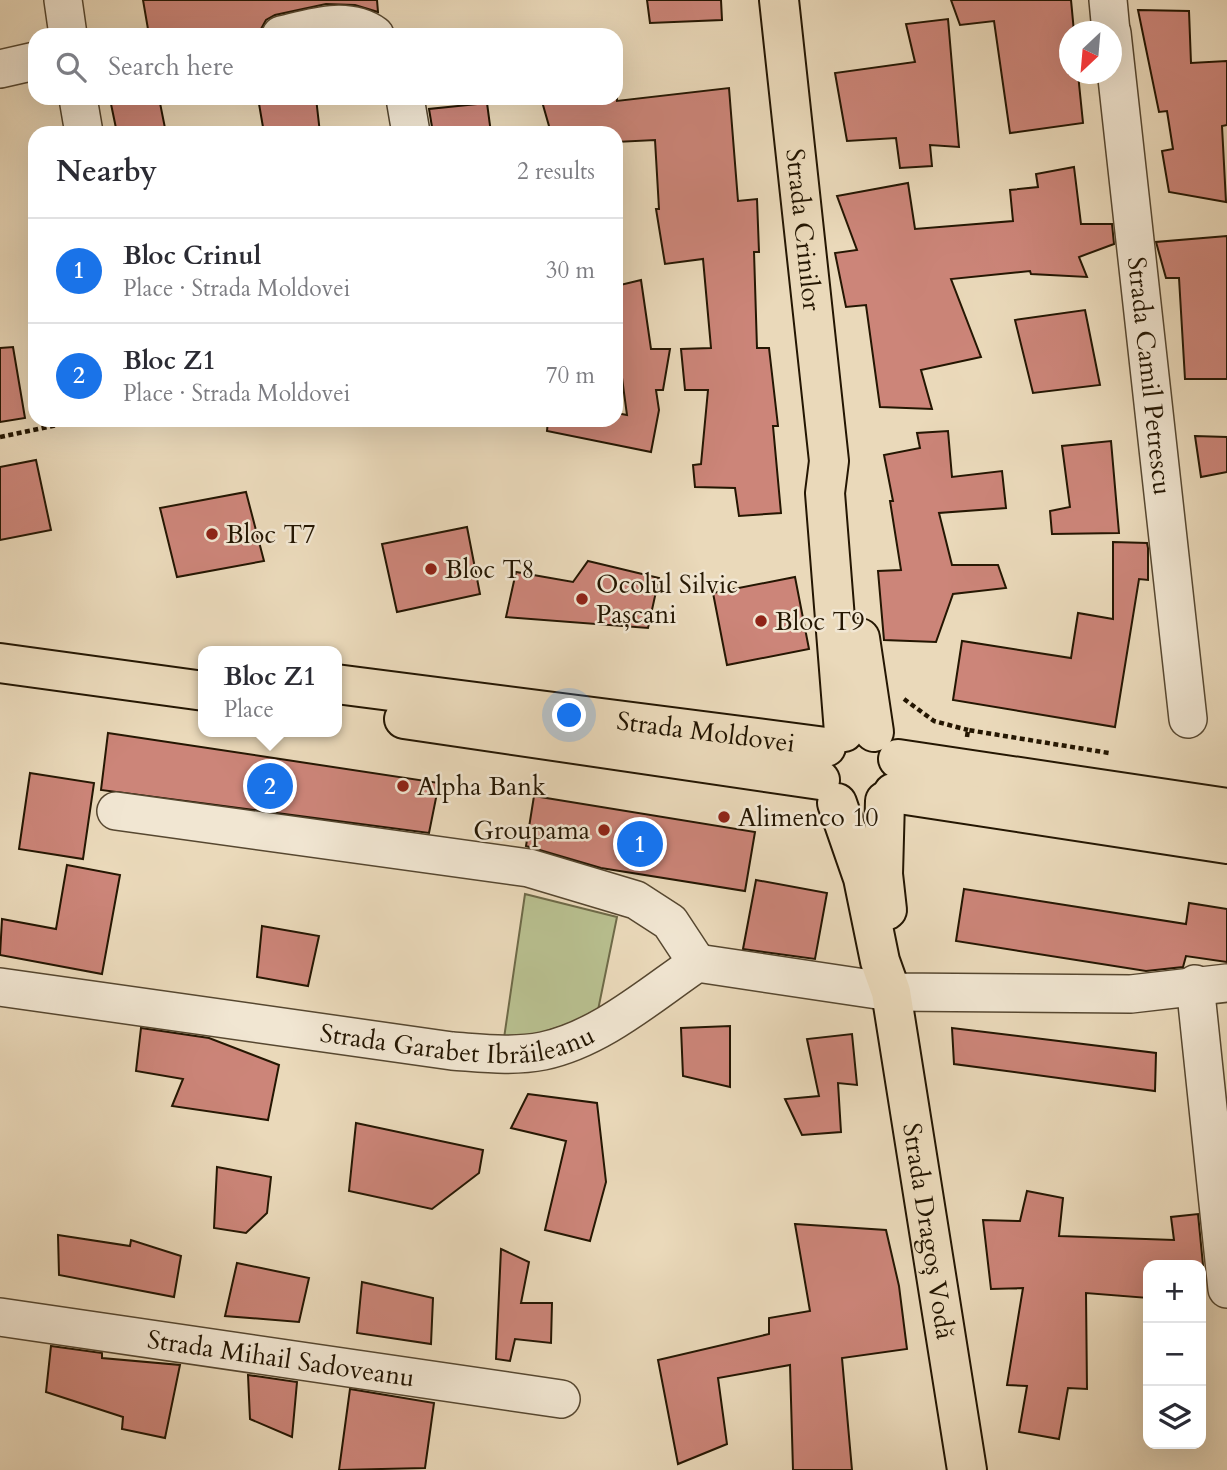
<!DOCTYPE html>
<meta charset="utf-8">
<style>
body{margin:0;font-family:Cardo,serif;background:#f7f7f7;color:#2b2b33}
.controls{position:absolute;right:21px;bottom:21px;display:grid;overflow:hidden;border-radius:14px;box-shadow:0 7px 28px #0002}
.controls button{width:63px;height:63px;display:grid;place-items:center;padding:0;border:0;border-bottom:2px solid #e1e1e2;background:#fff;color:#2b2b33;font:35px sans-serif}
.compass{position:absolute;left:1059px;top:21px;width:63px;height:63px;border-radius:50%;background:#fff;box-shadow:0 7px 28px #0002;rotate:206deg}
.you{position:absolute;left:570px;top:716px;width:24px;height:24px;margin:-18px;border:5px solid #fff;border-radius:50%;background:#1a73e8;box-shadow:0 0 0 10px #1a73e833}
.badge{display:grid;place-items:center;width:46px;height:46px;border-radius:50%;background:#1a73e8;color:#fff;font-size:23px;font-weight:700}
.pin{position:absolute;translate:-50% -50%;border:4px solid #fff;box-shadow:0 2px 7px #0006}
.popup{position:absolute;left:198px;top:646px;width:144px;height:91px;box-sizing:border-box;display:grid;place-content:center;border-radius:14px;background:#fff;filter:drop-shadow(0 2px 5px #0005);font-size:23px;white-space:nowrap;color:#7c7c81}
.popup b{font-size:26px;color:#2b2b33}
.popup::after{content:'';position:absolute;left:50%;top:100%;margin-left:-14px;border:14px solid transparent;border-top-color:#fff}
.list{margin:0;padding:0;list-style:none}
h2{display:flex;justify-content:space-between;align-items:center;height:91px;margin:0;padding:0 28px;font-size:30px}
h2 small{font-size:23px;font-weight:400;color:#7c7c81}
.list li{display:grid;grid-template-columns:46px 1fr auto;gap:21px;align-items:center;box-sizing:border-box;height:105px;padding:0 28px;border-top:2px solid #e1e1e2}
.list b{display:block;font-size:26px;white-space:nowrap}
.list p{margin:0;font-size:23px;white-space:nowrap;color:#7c7c81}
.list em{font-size:23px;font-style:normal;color:#7c7c81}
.icon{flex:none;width:38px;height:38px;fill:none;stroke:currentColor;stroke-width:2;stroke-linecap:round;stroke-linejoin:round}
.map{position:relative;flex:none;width:1227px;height:1470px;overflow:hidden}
.search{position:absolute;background:#fff;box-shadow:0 7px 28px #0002;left:28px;top:28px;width:595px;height:77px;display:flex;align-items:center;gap:18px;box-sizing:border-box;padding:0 24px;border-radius:21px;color:#7c7c81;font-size:26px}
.panel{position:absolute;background:#fff;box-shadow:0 7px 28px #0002;left:28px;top:126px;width:595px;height:301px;border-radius:21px}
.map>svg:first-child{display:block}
.green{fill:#b8bf8f;stroke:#6e6a48;stroke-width:2}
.building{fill:#cc8579;stroke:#241602;stroke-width:2}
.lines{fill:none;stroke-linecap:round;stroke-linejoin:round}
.minor-casing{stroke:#564730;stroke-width:40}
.major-casing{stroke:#241602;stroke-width:42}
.path{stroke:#241602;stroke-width:4.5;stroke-dasharray:5 3.5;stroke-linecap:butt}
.minor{stroke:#f1e6d2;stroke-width:37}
.major{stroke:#ead9ba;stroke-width:38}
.poi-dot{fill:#8f2418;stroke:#f1e6d2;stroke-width:2.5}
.labels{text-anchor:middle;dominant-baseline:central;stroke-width:5;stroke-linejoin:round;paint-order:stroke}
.street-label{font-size:26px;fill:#241602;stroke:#f1e6d2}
.poi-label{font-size:26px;fill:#241602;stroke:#f1e6d2;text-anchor:start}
</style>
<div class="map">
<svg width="1227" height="1470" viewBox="0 0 1227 1470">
<rect width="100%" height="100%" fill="#ead9ba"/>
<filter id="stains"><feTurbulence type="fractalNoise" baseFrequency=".00286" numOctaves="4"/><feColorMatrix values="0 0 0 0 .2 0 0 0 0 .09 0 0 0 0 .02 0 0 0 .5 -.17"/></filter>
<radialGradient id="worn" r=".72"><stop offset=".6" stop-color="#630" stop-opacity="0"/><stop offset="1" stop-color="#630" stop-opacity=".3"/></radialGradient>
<path class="green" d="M525,894L617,917L597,1015L503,1045Z"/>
<g class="building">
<path d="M143,0H377L378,12L355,5L326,4L275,15L266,20L261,29L220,35H149Z"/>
<path d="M647,0H721L722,20L650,23Z"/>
<path d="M951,0H1071L1074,32H1069V74H1078L1083,123L1010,133L994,21L960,25Z"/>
<path d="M1138,10L1189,11L1191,63L1227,61V125L1222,126L1226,202L1169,192L1162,151L1173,149L1167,111L1159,112Z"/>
<path d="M948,19L959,147L930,145L932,166L900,168L896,138L847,141L835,73L915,62L906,24Z"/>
<path d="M729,88L738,201L757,199L759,252H754L757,348H769L778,426H773L781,513L739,516L735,488L695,487L693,465L701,464L708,390H685L681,349L711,348L703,259L665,264L656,209H659L655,140L616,142V133H551L541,98H617V101Z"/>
<path d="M144,98H159L166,133H117L111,104Z"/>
<path d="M258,98H316L320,133H264Z"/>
<path d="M487,103L491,133H433L429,109Z"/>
<path d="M1074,167L1081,224H1112L1114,244L1079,257L1087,277L1031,274L1030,271L951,279L981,357L921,370L932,409L880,407L866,305L846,307L835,253L857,250L837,196L908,183L915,229L1013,221L1010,190L1038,187L1036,174Z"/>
<path d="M1227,236V379H1185L1179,278H1166L1156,242Z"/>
<path d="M641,280L651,349H670L663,390H656L659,410L651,452L547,431L548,420H616V413L627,415L616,333V286Z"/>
<path d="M1085,310L1100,385L1033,393L1015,320Z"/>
<path d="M13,347L25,418L0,422V348Z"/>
<path d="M948,431L952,477L1002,471L1006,508L939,513L952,565H998L1006,588L953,594L936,642L884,640L878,571L901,570L890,501H893L884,455L920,448L917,433Z"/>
<path d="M1195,436L1227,437V472L1201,477Z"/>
<path d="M1111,441L1119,533L1052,534L1050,511L1070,507L1062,446Z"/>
<path d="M36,460L51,530L0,540V467Z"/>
<path d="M246,492L264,561L177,577L160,508Z"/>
<path d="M467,527L480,594L397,612L382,544Z"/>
<path d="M1113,542L1147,543L1148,548V580L1139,579L1115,727L953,700L962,641L1071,658L1078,613L1113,619Z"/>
<path d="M588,561L659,578L648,628L506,617L516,572L573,582Z"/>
<path d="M795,577L809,649L727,665L713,593Z"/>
<path d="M108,733L439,783L429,833L101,790Z"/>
<path d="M30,773L94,783L83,859L19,849Z"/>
<path d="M534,796L755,832L745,891L601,868L526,846Z"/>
<path d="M67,865L120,875L102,974L0,955L2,919L56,929Z"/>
<path d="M756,880L827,893L815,959L743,949Z"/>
<path d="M964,889L1186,924L1189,903L1227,909V962L1186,956L1183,967L1146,971L956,941Z"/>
<path d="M262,926L319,936L308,986L257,977Z"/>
<path d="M730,1026V1087L683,1076L681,1028Z"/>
<path d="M141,1028L209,1038L279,1065L268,1120L172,1106L183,1079L136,1071Z"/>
<path d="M952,1028L1156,1053L1155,1091L954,1064Z"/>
<path d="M852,1034L857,1085L838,1083L841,1132L802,1135L785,1099L819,1096L807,1039Z"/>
<path d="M528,1094L597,1103L606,1182L590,1241L545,1230L566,1141L511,1128Z"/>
<path d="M356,1123L483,1150L479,1173L432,1209L349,1191Z"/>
<path d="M217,1167L271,1177L267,1213L246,1233L214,1228Z"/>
<path d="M1027,1191L1063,1198L1059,1236L1174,1240L1171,1217L1198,1214L1203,1265H1148V1298L1086,1293L1087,1389L1068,1388L1059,1439L1019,1432L1027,1386L1007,1385L1023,1288L991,1289L983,1220L1020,1221Z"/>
<path d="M795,1224L886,1230L899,1286L907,1349L842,1358L852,1470H793L790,1365L718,1378L727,1444L678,1464L658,1360L769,1334V1318L810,1311Z"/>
<path d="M58,1235L130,1246L131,1240L181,1256L174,1297L59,1275Z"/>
<path d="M501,1249L529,1262L521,1303H552L551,1343L515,1339L510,1361L496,1359Z"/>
<path d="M237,1263L309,1278L299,1322L225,1316Z"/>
<path d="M362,1282L433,1298L431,1344L357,1333Z"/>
<path d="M51,1346L102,1353V1358L180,1365L165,1438L122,1429L123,1417L46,1392Z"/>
<path d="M248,1375L297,1382L292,1437L250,1419Z"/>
<path d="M350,1389L434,1403L425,1468L339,1470Z"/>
</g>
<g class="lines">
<defs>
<g id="minor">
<path d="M63,0L68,35"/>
<path d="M1108,0L1111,32"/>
<path id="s1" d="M1112,33L1188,719"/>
<path d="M281,35C311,28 347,15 375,35"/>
<path d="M0,69L35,61"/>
<path d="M78,98L84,133"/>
<path d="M405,98L411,133"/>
<path d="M116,811L529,868L636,900L670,922L697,963"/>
<path d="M1195,984L1227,1289"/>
<path id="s2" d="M0,987L452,1051C482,1053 513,1057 543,1051C600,1039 650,995 697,963L891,992L1131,994L1227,983"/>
<path id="s3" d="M0,1317L561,1399"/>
</g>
<g id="major">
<path id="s4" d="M779,0L829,461L825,493L844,732"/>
<path d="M860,638L874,732"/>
<path d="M0,663L204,691"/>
<path id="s5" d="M336,684L826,747"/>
<path d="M404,719L820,780"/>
<path d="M898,759L1227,808"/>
<path d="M893,793L1227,844"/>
<path d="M885,801L883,874L887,910"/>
<path id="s6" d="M837,803L863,878L880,961L891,992L967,1470"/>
</g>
</defs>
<use href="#minor" class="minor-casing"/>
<use href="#major" class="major-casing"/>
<g class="path">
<path d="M0,437L81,420"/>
<path d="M904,699L934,721L968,730"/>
<path d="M967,737L968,730L1109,753"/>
</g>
<use href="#minor" class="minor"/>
<use href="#major" class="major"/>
</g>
<g class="poi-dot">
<circle cx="212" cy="534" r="7"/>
<circle cx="431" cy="569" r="7"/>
<circle cx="582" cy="599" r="7"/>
<circle cx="761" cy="621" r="7"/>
<circle cx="403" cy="786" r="7"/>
<circle cx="724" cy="817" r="7"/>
<circle cx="604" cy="830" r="7"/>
</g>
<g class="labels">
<g class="street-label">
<text stroke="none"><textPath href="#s4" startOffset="231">Strada Crinilor</textPath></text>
<text stroke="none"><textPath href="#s1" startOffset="345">Strada Camil Petrescu</textPath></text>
<text stroke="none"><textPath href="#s5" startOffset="373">Strada Moldovei</textPath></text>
<text stroke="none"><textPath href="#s2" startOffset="462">Strada Garabet Ibrăileanu</textPath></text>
<text stroke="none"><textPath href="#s6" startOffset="439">Strada Dragoș Vodă</textPath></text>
<text stroke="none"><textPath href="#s3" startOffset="284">Strada Mihail Sadoveanu</textPath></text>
</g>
<g class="poi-label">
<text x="226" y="534">Bloc T7</text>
<text x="445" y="569">Bloc T8</text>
<text x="596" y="584">Ocolul Silvic<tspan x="596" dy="30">Pașcani</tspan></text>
<text x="775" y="621">Bloc T9</text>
<text x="417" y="786">Alpha Bank</text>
<text x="738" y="817">Alimenco 10</text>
<text x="590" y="830" text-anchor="end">Groupama</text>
</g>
</g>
<rect width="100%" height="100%" filter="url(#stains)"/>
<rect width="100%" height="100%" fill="url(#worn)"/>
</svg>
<div class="controls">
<button>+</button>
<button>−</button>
<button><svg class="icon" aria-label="layers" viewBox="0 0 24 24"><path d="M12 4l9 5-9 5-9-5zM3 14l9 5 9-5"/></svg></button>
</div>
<svg class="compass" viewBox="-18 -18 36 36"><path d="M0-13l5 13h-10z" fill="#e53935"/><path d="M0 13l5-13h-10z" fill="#7c7c81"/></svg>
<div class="you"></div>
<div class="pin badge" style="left:640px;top:844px">1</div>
<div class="pin badge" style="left:270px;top:786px">2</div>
<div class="popup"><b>Bloc Z1</b>Place</div>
<div class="search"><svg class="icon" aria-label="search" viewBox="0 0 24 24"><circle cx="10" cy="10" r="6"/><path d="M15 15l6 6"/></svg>Search here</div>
<section class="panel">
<h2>Nearby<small>2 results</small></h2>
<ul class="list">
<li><span class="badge">1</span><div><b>Bloc Crinul</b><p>Place · Strada Moldovei</p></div><em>30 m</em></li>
<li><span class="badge">2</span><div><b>Bloc Z1</b><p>Place · Strada Moldovei</p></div><em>70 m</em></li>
</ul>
</section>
</div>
